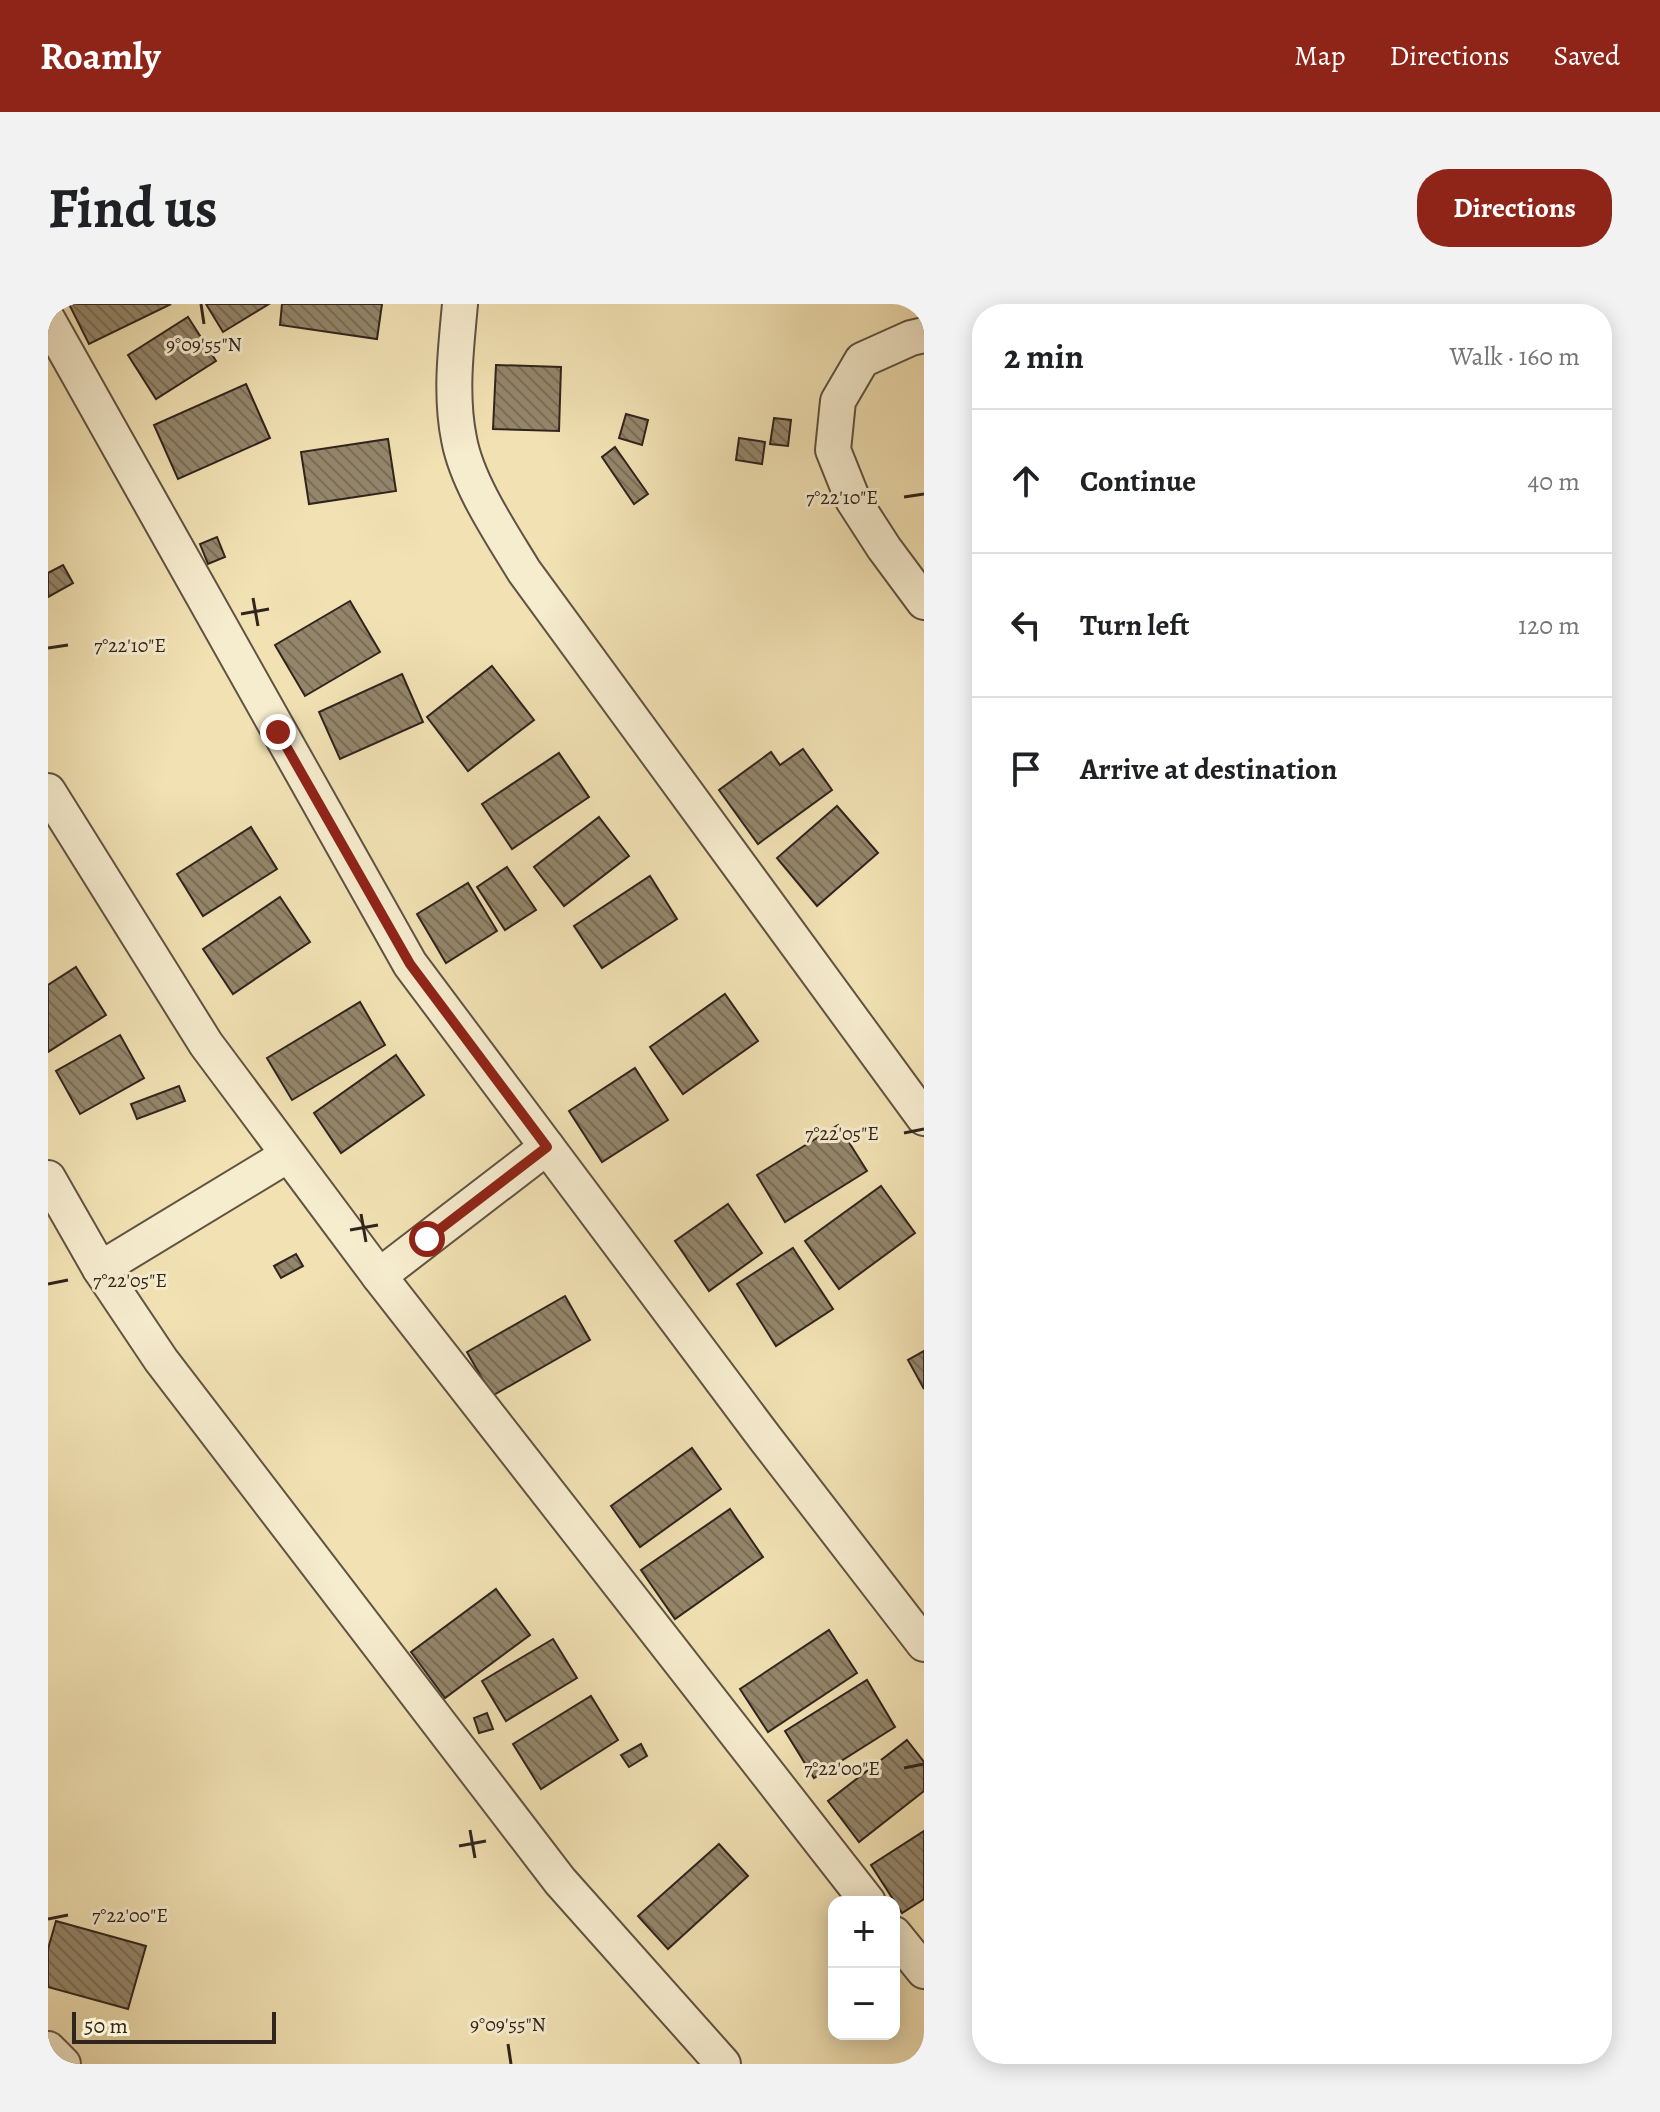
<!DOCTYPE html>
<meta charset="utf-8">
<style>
body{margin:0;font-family:Alegreya,serif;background:#f2f2f2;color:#202124}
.controls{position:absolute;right:24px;bottom:24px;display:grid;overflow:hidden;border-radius:16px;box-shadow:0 4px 20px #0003}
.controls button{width:72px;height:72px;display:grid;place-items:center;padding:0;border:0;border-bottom:2px solid #e0e0e0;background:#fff;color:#202124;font:40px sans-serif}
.scale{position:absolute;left:24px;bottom:20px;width:204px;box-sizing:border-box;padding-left:8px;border:4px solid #30241e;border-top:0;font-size:22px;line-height:28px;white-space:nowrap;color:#30241e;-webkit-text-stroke:6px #f6ecce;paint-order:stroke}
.stop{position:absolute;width:24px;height:24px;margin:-18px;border:6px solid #8f2418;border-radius:50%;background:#fff}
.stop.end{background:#8f2418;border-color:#fff;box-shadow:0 2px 8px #0008}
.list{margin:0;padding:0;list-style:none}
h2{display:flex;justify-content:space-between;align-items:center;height:104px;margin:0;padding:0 32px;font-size:34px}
h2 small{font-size:26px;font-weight:400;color:#757577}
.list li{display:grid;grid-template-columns:52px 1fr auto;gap:24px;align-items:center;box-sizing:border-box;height:144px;padding:0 32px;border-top:2px solid #e0e0e0}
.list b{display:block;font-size:30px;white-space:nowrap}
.list em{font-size:26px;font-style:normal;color:#757577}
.icon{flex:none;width:44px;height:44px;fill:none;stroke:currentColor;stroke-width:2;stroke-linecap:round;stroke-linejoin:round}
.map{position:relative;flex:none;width:876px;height:1760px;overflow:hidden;border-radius:32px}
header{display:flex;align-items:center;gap:48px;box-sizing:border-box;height:112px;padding:0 40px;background:#8f2418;color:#fff}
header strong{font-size:38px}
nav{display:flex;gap:44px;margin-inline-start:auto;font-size:28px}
.intro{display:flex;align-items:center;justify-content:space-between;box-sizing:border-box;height:192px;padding:0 48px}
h1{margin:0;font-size:56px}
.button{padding:20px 36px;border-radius:32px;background:#8f2418;color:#fff;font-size:28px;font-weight:700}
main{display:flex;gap:48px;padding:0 48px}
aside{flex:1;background:#fff;border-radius:32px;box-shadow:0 4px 20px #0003}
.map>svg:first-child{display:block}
.building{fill:url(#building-back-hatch);stroke:#30241e;stroke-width:2}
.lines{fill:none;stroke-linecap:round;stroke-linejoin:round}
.minor-casing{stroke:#605343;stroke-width:38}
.minor{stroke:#f6ecce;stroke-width:34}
.route{stroke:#8f2418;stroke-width:10}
.ticks{fill:none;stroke:#30241e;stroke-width:3}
.ticks-label{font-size:20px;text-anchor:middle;fill:#30241e;stroke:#f6ecce;stroke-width:6;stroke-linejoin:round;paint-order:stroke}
</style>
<header>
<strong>Roamly</strong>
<nav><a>Map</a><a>Directions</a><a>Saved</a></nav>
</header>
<div class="intro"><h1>Find us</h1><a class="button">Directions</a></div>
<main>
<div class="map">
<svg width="876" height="1760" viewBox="0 0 876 1760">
<defs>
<pattern id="building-back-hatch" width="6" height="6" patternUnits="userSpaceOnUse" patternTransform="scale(2)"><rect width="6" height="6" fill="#94866b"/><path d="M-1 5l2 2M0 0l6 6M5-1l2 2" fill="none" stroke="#796d57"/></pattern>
</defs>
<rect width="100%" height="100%" fill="#f1e1b3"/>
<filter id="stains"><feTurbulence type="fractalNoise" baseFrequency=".0025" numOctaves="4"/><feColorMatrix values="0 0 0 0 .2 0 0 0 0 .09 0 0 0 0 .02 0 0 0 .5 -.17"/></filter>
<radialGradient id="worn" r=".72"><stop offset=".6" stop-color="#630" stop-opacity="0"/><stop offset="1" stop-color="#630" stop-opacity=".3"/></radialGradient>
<g class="building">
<path d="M21,0H123L41,40Z"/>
<path d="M158,0H221L175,28Z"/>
<path d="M234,0H334L329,35L232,21Z"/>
<path d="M140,13L168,57L108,95L80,51Z"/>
<path d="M448,61L513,63L511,127L445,125Z"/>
<path d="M198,80L222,134L130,175L106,121Z"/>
<path d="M578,110L600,116L594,141L571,134Z"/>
<path d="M726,114L743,116L740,142L722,140Z"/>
<path d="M691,134L717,138L714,160L688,156Z"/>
<path d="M340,135L348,187L261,200L253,148Z"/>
<path d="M567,143L600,190L586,200L554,153Z"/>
<path d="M169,233L177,253L160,260L152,240Z"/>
<path d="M15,261L25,279L0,293V269Z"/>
<path d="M302,297L332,348L257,392L227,341Z"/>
<path d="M444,362L486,416L420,467L379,413Z"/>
<path d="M354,370L375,418L292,455L271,408Z"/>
<path d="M755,445L784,486L710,540L671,486L723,448L732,461Z"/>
<path d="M511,449L541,493L464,545L434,500Z"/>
<path d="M789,502L830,549L769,602L729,554Z"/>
<path d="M551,513L581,552L516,602L486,563Z"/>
<path d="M203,523L229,565L155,612L129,570Z"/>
<path d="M459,563L488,606L457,626L429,583Z"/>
<path d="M602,572L629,615L554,664L526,622Z"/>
<path d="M420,579L449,627L398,659L369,610Z"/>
<path d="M232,593L262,638L185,690L155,645Z"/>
<path d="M28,663L58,711L0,748V681Z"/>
<path d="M677,690L710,737L635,790L602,743Z"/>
<path d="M312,698L337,741L244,796L219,754Z"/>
<path d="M72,731L96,774L32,810L8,767Z"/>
<path d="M348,751L376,791L293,849L266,809Z"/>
<path d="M587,764L620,816L554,858L521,807Z"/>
<path d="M131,782L137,797L89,815L83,800Z"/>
<path d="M790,821L819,867L737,918L709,871Z"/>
<path d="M833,882L867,929L791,985L757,937Z"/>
<path d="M680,900L714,949L661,987L627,937Z"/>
<path d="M745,944L785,1005L728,1042L689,980Z"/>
<path d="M248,950L255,962L233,974L226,962Z"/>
<path d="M517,992L542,1036L444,1092L419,1048Z"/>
<path d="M876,1047V1085L860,1056Z"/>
<path d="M644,1144L673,1185L592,1243L563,1202Z"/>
<path d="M682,1205L715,1253L627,1315L593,1266Z"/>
<path d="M448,1285L482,1331L397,1394L363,1348Z"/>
<path d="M781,1326L809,1369L720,1428L692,1385Z"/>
<path d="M505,1335L529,1374L458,1417L434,1377Z"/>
<path d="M819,1376L847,1423L766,1474L737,1427Z"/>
<path d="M543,1392L570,1436L493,1485L465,1440Z"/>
<path d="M439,1409L445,1425L431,1429L426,1414Z"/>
<path d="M859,1436L876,1458V1487L811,1538L780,1497Z"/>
<path d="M593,1440L599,1452L581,1463L573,1451Z"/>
<path d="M876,1527V1595L854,1609L823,1561Z"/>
<path d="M671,1540L700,1572L620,1645L590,1612Z"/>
<path d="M8,1617L98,1642L80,1705L0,1683V1645Z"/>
</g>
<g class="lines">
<defs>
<g id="minor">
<path d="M412,0C408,45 402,90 411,135C419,179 453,229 476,267L876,814"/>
<path d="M0,16L362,660L717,1134L876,1340"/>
<path d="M876,31L863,34L814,56L790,97L785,146L805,196L836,244L876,298"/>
<path d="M0,487L158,740L331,972L820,1598"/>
<path d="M0,874L52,965L113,1056L512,1577L675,1760"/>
<path d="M52,965L240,851"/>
<path d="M331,972L499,843"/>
<path d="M846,1630L876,1667"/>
<path d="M0,1745L15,1760"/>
</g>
</defs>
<use href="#minor" class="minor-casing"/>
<use href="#minor" class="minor"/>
</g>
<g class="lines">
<path class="route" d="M230,428L362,660L499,843L379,935"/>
</g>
<path class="ticks" d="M153,0L156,20M856,193L876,190M205,294L210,322M193,310L221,305M0,344L20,341M856,829L876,825M313,910L318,938M302,926L330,921M0,980L20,976M856,1464L876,1460M422,1526L427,1554M411,1542L438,1537M0,1615L20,1611M460,1740L463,1760"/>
<g class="ticks-label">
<text x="156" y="47">9°09'55"N</text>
<text x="794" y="200">7°22'10"E</text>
<text x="82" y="348">7°22'10"E</text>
<text x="794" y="836">7°22'05"E</text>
<text x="82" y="983">7°22'05"E</text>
<text x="794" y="1471">7°22'00"E</text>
<text x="82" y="1618">7°22'00"E</text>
<text x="460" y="1727">9°09'55"N</text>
</g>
<rect width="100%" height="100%" filter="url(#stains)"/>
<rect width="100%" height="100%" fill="url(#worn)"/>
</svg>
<div class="controls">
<button>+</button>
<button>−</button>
</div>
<div class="scale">50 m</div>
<div class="stop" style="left:379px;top:935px"></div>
<div class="stop end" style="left:230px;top:428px"></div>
</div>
<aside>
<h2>2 min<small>Walk · 160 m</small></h2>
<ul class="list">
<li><svg class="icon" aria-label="ahead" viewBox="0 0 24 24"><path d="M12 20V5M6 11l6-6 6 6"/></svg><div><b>Continue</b></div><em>40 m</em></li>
<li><svg class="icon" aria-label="left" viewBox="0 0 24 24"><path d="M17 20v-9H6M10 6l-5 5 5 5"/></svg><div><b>Turn left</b></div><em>120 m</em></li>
<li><svg class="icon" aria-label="arrive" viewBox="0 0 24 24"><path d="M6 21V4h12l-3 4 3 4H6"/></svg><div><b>Arrive at destination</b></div></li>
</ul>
</aside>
</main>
